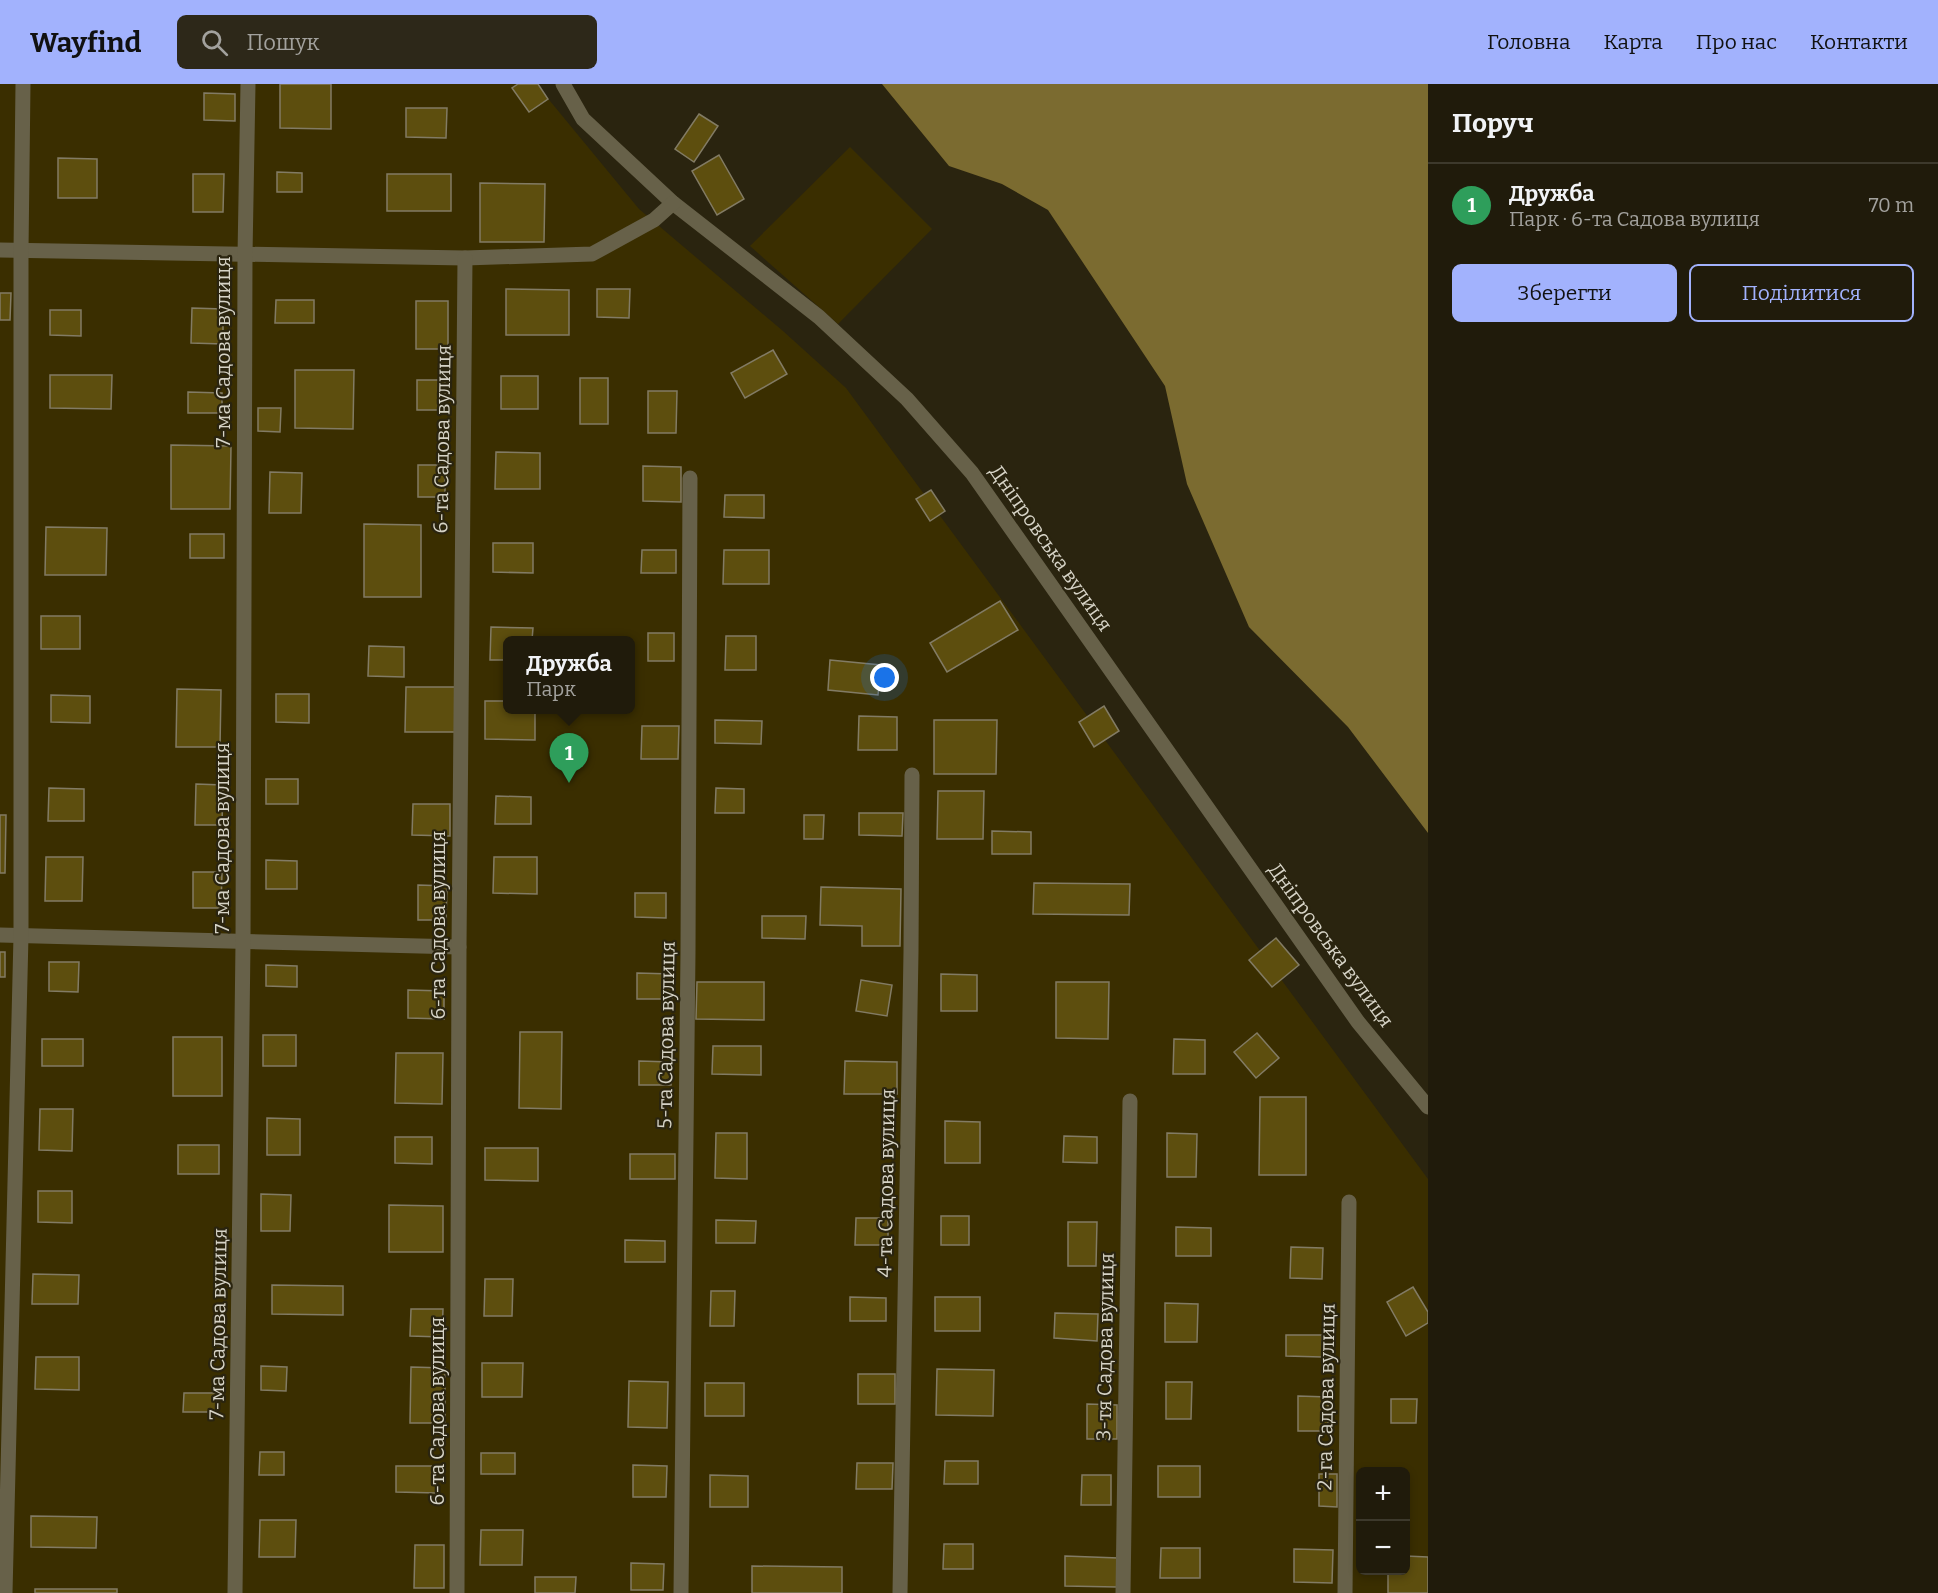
<!DOCTYPE html>
<html lang="uk">
<meta charset="utf-8">
<style>
body{margin:0;font-family:Bitter,serif;background:#2d2819;color:#f1f3f6}
.controls{position:absolute;right:18px;bottom:18px;display:grid;overflow:hidden;border-radius:9px;box-shadow:0 3px 9px #0003}
.controls button{width:54px;height:54px;display:grid;place-items:center;padding:0;border:0;border-bottom:2px solid #3d392c;background:#201b0b;color:#f1f3f6;font:30px sans-serif}
.you{position:absolute;left:885px;top:594px;width:21px;height:21px;margin:-15px;border:4px solid #fff;border-radius:50%;background:#1a73e8;box-shadow:0 0 0 9px #1a73e833}
.badge{display:grid;place-items:center;width:39px;height:39px;border-radius:50%;background:#a2b2fd;color:#fff;font-size:20px;font-weight:700}
.pin{position:absolute;translate:-50% -50px;filter:drop-shadow(0 2px 3px #0008)}
.pin::after{content:'';position:absolute;top:32px;width:21px;height:18px;background:inherit;clip-path:polygon(0 0,100% 0,50% 100%)}
.popup{position:absolute;left:503px;top:552px;width:132px;height:78px;box-sizing:border-box;display:grid;place-content:center;border-radius:9px;background:#201b0b;filter:drop-shadow(0 2px 4px #0005);font-size:20px;white-space:nowrap;color:#a2a19d}
.popup b{font-size:22px;color:#f1f3f6}
.popup::after{content:'';position:absolute;left:50%;top:100%;margin-left:-12px;border:12px solid transparent;border-top-color:#201b0b}
.list{margin:0;padding:0;list-style:none}
h2{display:flex;justify-content:space-between;align-items:center;height:78px;margin:0;padding:0 24px;font-size:26px}
h2 small{font-size:20px;font-weight:400;color:#a2a19d}
.list li{display:grid;grid-template-columns:39px 1fr auto;gap:18px;align-items:center;box-sizing:border-box;height:84px;padding:0 24px;border-top:2px solid #3d392c}
.list b{display:block;font-size:22px;white-space:nowrap}
.list p{margin:0;font-size:20px;white-space:nowrap;color:#a2a19d}
.list em{font-size:20px;font-style:normal;color:#a2a19d}
.actions{display:flex;gap:12px;padding:18px 24px}
.actions a{flex:1;padding:14px 0;border:2px solid #a2b2fd;border-radius:9px;text-align:center;font-size:21px;color:#a2b2fd}
.actions .main{background:#a2b2fd;color:#111}
.icon{flex:none;width:33px;height:33px;fill:none;stroke:currentColor;stroke-width:2;stroke-linecap:round;stroke-linejoin:round}
.map{position:relative;flex:none;width:1428px;height:1509px;overflow:hidden}
header{display:flex;align-items:center;gap:36px;box-sizing:border-box;height:84px;padding:0 30px;background:#a2b2fd;color:#111}
header strong{font-size:28px}
nav{display:flex;gap:33px;margin-inline-start:auto;font-size:21px}
.search{width:420px;height:54px;background:#2d2819;display:flex;align-items:center;gap:15px;box-sizing:border-box;padding:0 21px;border-radius:9px;color:#a2a19d;font-size:22px}
main{display:flex}
aside{flex:1;background:#201b0b}
.map>svg:first-child{display:block}
.green{fill:#3a2e00;fill-rule:evenodd}
.water{fill:#7b6b30}
.building{fill:#5d4e0e;stroke:#827b64;stroke-width:1.5}
.lines{fill:none;stroke-linecap:round;stroke-linejoin:round}
.minor{stroke:#676149;stroke-width:15}
.labels{text-anchor:middle;dominant-baseline:central;stroke-width:4.5;stroke-linejoin:round;paint-order:stroke}
.street-label{font-size:20px;fill:#d6d3c6;stroke:#2a240f}
</style>
<header>
<strong>Wayfind</strong>
<div class="search"><svg class="icon" aria-label="search" viewBox="0 0 24 24"><circle cx="10" cy="10" r="6"/><path d="M15 15l6 6"/></svg>Пошук</div>
<nav><a>Головна</a><a>Карта</a><a>Про нас</a><a>Контакти</a></nav>
</header>
<main>
<div class="map">
<svg width="1428" height="1509" viewBox="0 0 1428 1509">
<rect width="100%" height="100%" fill="#2a240f"/>
<g class="green">
<path d="M0,0H536L639,125L783,247L846,304L1428,1095V1509H0ZM508,556H630V626H508ZM1360,1388H1406V1486H1360Z"/>
<path d="M850,63L932,145L838,240L750,162Z"/>
</g>
<path class="water" d="M882,0H1428V749L1348,643L1249,543L1187,400L1165,302L1048,126L1002,100L949,82Z"/>
<g class="building">
<path d="M280,0H331V45L280,44Z"/>
<path d="M518,0H538L548,15L529,28L512,4Z"/>
<path d="M204,9L235,10V37L204,36Z"/>
<path d="M406,24H447L446,54L406,53Z"/>
<path d="M699,30L718,42L694,78L675,65Z"/>
<path d="M719,71L744,115L717,131L692,87Z"/>
<path d="M58,74L97,75V114H58Z"/>
<path d="M277,88L302,89V108H277Z"/>
<path d="M193,90H224L223,128H193Z"/>
<rect x="387" y="90" width="64" height="37"/>
<path d="M480,99L545,100L544,158H480Z"/>
<path d="M506,205L569,206V251H506Z"/>
<path d="M597,205H630L629,234L597,233Z"/>
<path d="M0,209H11L10,236H0Z"/>
<path d="M276,216H314V239H275Z"/>
<rect x="416" y="217" width="32" height="48"/>
<path d="M192,224L223,225V260L191,259Z"/>
<path d="M50,226H81V252L50,251Z"/>
<path d="M773,266L787,290L745,314L731,289Z"/>
<path d="M295,286H354L353,345L295,344Z"/>
<path d="M50,291H112L111,325L50,324Z"/>
<rect x="501" y="292" width="37" height="33"/>
<rect x="580" y="294" width="28" height="46"/>
<rect x="417" y="296" width="28" height="30"/>
<path d="M648,307H677L676,349H648Z"/>
<path d="M188,308L222,309V329H188Z"/>
<path d="M258,324H281L280,348L258,347Z"/>
<path d="M171,361L231,362L230,425H171Z"/>
<path d="M496,368L540,369V405H495Z"/>
<rect x="418" y="381" width="27" height="32"/>
<path d="M643,382L681,383V418L643,417Z"/>
<path d="M270,388L302,389L301,429H269Z"/>
<path d="M931,406L945,427L930,437L916,415Z"/>
<path d="M725,411H764V434L724,433Z"/>
<path d="M364,440L421,441V513H364Z"/>
<path d="M46,443L107,444L106,491H45Z"/>
<rect x="190" y="450" width="34" height="24"/>
<path d="M493,459H533V489L493,488Z"/>
<path d="M642,466H676V489H641Z"/>
<path d="M724,466H769V500H723Z"/>
<path d="M1000,517L1018,546L947,588L930,559Z"/>
<rect x="41" y="532" width="39" height="33"/>
<path d="M491,543L533,544L532,556H508V576H490Z"/>
<rect x="648" y="549" width="26" height="28"/>
<path d="M726,552H756V586H725Z"/>
<path d="M369,562L404,563V593L368,592Z"/>
<path d="M830,576L881,581L878,611L828,606Z"/>
<path d="M406,603H456L455,648H405Z"/>
<path d="M177,605L221,606L220,663H176Z"/>
<path d="M276,610H309V639L276,638Z"/>
<path d="M51,611L90,612V639L51,638Z"/>
<path d="M485,617H508V626H535V656L485,655Z"/>
<path d="M1104,622L1119,647L1094,663L1079,638Z"/>
<path d="M859,632L897,633V666H858Z"/>
<path d="M715,636L762,637L761,660L715,659Z"/>
<path d="M934,636H997L996,690H934Z"/>
<path d="M642,642H679L678,675H641Z"/>
<rect x="266" y="695" width="32" height="25"/>
<path d="M196,700L223,701L222,741H195Z"/>
<path d="M49,704L84,705V737H48Z"/>
<path d="M716,704L744,705V729H715Z"/>
<path d="M938,707H984L983,755H937Z"/>
<path d="M496,712L531,713V740H495Z"/>
<path d="M413,720H450V752L412,751Z"/>
<path d="M859,729H903L902,752L859,751Z"/>
<path d="M0,731H6L5,789H0Z"/>
<path d="M804,731H824L823,755H804Z"/>
<path d="M992,747L1031,748V770H992Z"/>
<path d="M46,773H83L82,817H45Z"/>
<path d="M494,773H537V810L493,809Z"/>
<path d="M266,776L297,777V805H266Z"/>
<path d="M193,788H222L221,824H193Z"/>
<path d="M1034,799L1130,800L1129,831L1033,830Z"/>
<path d="M418,801L447,802L446,836H418Z"/>
<path d="M821,803L901,805L900,862H862V842L820,841Z"/>
<path d="M635,809H666V834L635,833Z"/>
<path d="M762,832H806L805,855L762,854Z"/>
<path d="M1276,854L1299,881L1272,903L1249,876Z"/>
<rect x="0" y="868" width="5" height="25"/>
<path d="M49,878H79L78,908L49,907Z"/>
<path d="M266,881L297,882V903L266,902Z"/>
<path d="M637,889L672,890V915H637Z"/>
<path d="M941,890L977,891V927H941Z"/>
<path d="M861,896L892,901L887,932L856,927Z"/>
<path d="M697,898H764V936L696,935Z"/>
<path d="M1056,898H1109L1108,955L1056,954Z"/>
<path d="M408,906L444,907V935L408,934Z"/>
<path d="M520,948H562L561,1025L519,1024Z"/>
<path d="M1257,949L1279,974L1256,994L1234,968Z"/>
<rect x="263" y="951" width="33" height="31"/>
<rect x="173" y="953" width="49" height="59"/>
<rect x="42" y="955" width="41" height="27"/>
<path d="M1174,955L1205,956V990H1173Z"/>
<path d="M713,962H761V991L712,990Z"/>
<path d="M396,969H443L442,1020L395,1019Z"/>
<path d="M639,977L671,978V1001H639Z"/>
<path d="M845,977L897,978V1010H844Z"/>
<path d="M1260,1013H1306V1091H1259Z"/>
<path d="M40,1025H73L72,1067L39,1066Z"/>
<path d="M267,1034L300,1035V1071H267Z"/>
<path d="M945,1037L980,1038V1079H945Z"/>
<path d="M716,1049H747V1095L715,1094Z"/>
<path d="M1167,1049L1197,1050L1196,1093H1167Z"/>
<path d="M1064,1052L1097,1053V1079L1063,1078Z"/>
<path d="M395,1053H432V1080L395,1079Z"/>
<rect x="178" y="1061" width="41" height="29"/>
<path d="M485,1064H538V1097L485,1096Z"/>
<rect x="630" y="1070" width="45" height="25"/>
<path d="M38,1107H72V1139L38,1138Z"/>
<path d="M261,1110L291,1111L290,1147H261Z"/>
<path d="M389,1121L443,1122V1168H389Z"/>
<rect x="941" y="1132" width="28" height="29"/>
<path d="M856,1134H888V1161H855Z"/>
<path d="M716,1136L756,1137L755,1159H716Z"/>
<path d="M1068,1138H1097L1096,1182H1068Z"/>
<path d="M1176,1143L1211,1144V1172H1176Z"/>
<path d="M625,1156L665,1157V1178H625Z"/>
<path d="M1291,1163L1323,1164L1322,1195L1290,1194Z"/>
<path d="M33,1190L79,1191L78,1220H32Z"/>
<path d="M485,1195H513L512,1232H484Z"/>
<path d="M272,1201L343,1202V1231L272,1230Z"/>
<path d="M1413,1203L1428,1228V1239L1406,1252L1387,1218Z"/>
<path d="M711,1207H735L734,1242H710Z"/>
<path d="M850,1213L886,1214V1237H850Z"/>
<rect x="935" y="1213" width="45" height="34"/>
<path d="M1165,1219L1198,1220L1197,1258H1165Z"/>
<path d="M411,1225H443L442,1253L410,1252Z"/>
<path d="M1055,1229L1098,1230L1097,1257L1054,1254Z"/>
<path d="M1286,1251H1322V1273L1286,1272Z"/>
<path d="M36,1273H79V1306L35,1305Z"/>
<path d="M482,1279H523L522,1313H482Z"/>
<path d="M261,1282L287,1283L286,1307L261,1306Z"/>
<path d="M411,1283L445,1284V1339H410Z"/>
<path d="M937,1285L994,1286L993,1332L936,1331Z"/>
<rect x="858" y="1290" width="37" height="30"/>
<path d="M629,1297L668,1298L667,1344L628,1343Z"/>
<path d="M1166,1298H1192L1191,1335H1166Z"/>
<rect x="705" y="1299" width="39" height="33"/>
<path d="M184,1309H217L216,1328H183Z"/>
<path d="M1298,1312L1328,1313V1347H1298Z"/>
<path d="M1391,1315H1417L1416,1339H1391Z"/>
<path d="M1087,1320L1117,1321V1355H1087Z"/>
<path d="M260,1368H284V1391H259Z"/>
<rect x="481" y="1369" width="34" height="21"/>
<path d="M945,1377H978V1400H944Z"/>
<path d="M857,1379H893L892,1405H856Z"/>
<path d="M633,1381L667,1382L666,1413H633Z"/>
<path d="M396,1382H437V1409L396,1408Z"/>
<rect x="1158" y="1382" width="42" height="31"/>
<path d="M1319,1390H1337V1423L1319,1422Z"/>
<path d="M710,1391L748,1392V1423H710Z"/>
<path d="M1082,1391H1111V1421H1081Z"/>
<path d="M31,1432L97,1433L96,1464L31,1463Z"/>
<path d="M260,1436H296L295,1473H259Z"/>
<path d="M481,1446H523L522,1481H480Z"/>
<path d="M944,1460H973V1485H943Z"/>
<path d="M415,1461H444V1504H414Z"/>
<path d="M1161,1464H1200V1494H1160Z"/>
<path d="M1294,1465L1333,1466L1332,1499L1294,1498Z"/>
<path d="M1065,1472L1118,1474L1117,1503L1065,1502Z"/>
<path d="M1406,1472L1428,1473V1509H1388V1486H1406Z"/>
<path d="M631,1479L664,1480L663,1506H631Z"/>
<path d="M752,1482L842,1483V1509H752Z"/>
<path d="M535,1493H576L575,1509H535Z"/>
<rect x="35" y="1505" width="82" height="4"/>
</g>
<g class="lines">
<g class="minor">
<path d="M563,0L583,35L673,119L819,233L907,315L972,389L1358,938L1428,1023"/>
<path d="M0,166L465,174L592,170L654,136L673,119"/>
<path d="M0,851L459,863"/>
<path d="M5,1509L21,852V167L23,0"/>
<path d="M235,1509L243,859L245,171L248,0"/>
<path d="M457,1509L459,863L465,174"/>
<path d="M681,1509L688,868L690,394"/>
<path d="M900,1509L911,868L912,691"/>
<path d="M1123,1509L1130,1017"/>
<path d="M1345,1509L1349,1118"/>
</g>
</g>
<g class="labels">
<g class="street-label">
<text transform="translate(223 268) rotate(-90)">7-ма Садова вулиця</text>
<text transform="translate(442 355) rotate(-89)">6-та Садова вулиця</text>
<text transform="translate(1051 464) rotate(55)">Дніпровська вулиця</text>
<text transform="translate(222 754) rotate(-90)">7-ма Садова вулиця</text>
<text transform="translate(438 841) rotate(-90)">6-та Садова вулиця</text>
<text transform="translate(1331 861) rotate(54)">Дніпровська вулиця</text>
<text transform="translate(666 951) rotate(-89)">5-та Садова вулиця</text>
<text transform="translate(886 1099) rotate(-89)">4-та Садова вулиця</text>
<text transform="translate(218 1240) rotate(-89)">7-ма Садова вулиця</text>
<text transform="translate(1105 1263) rotate(-89)">3-тя Садова вулиця</text>
<text transform="translate(1326 1313) rotate(-89)">2-га Садова вулиця</text>
<text transform="translate(437 1327) rotate(-90)">6-та Садова вулиця</text>
</g>
</g>
</svg>
<div class="controls">
<button>+</button>
<button>−</button>
</div>
<div class="you"></div>
<div class="pin badge" style="left:569px;top:699px;background:#2e9e5b">1</div>
<div class="popup"><b>Дружба</b>Парк</div>
</div>
<aside>
<h2>Поруч<small></small></h2>
<ul class="list">
<li><span class="badge" style="background:#2e9e5b">1</span><div><b>Дружба</b><p>Парк · 6-та Садова вулиця</p></div><em>70 m</em></li>
</ul>
<div class="actions"><a class="main">Зберегти</a><a>Поділитися</a></div>
</aside>
</main>
